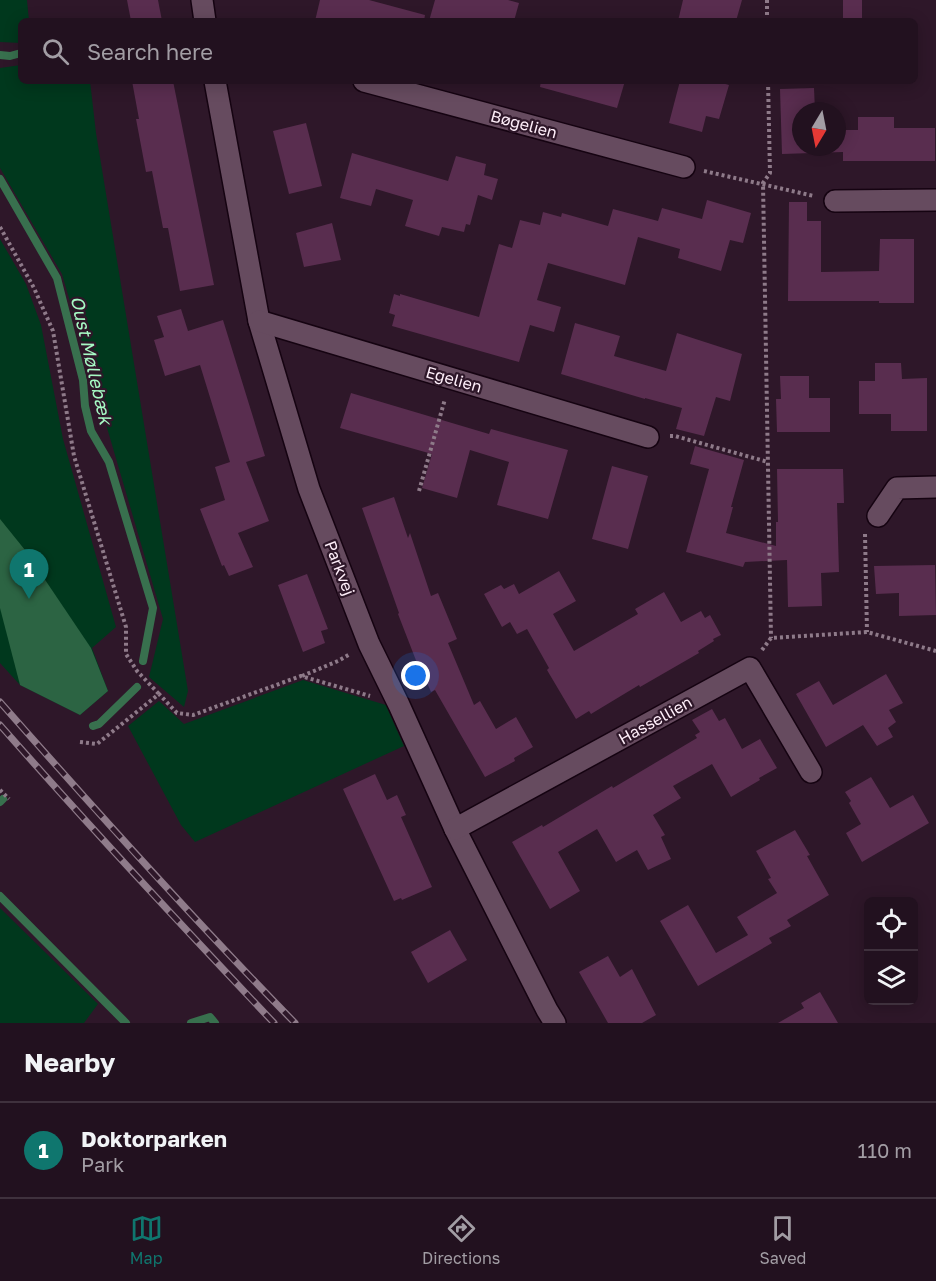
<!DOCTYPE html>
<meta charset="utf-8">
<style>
body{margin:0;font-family:"Golos Text",sans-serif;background:#2a1a28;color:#f1f3f6}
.controls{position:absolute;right:18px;bottom:18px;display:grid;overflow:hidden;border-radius:9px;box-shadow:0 3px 15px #0003}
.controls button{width:54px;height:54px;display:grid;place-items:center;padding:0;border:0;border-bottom:2px solid #3f313d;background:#22111f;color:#f1f3f6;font:30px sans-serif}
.compass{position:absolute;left:792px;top:102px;width:54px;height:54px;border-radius:50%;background:#22111f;box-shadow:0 3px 15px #0003;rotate:190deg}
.you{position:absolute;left:416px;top:676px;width:21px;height:21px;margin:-15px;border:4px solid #fff;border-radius:50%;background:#1a73e8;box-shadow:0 0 0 9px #1a73e833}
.badge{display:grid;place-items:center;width:39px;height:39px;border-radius:50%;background:#0f766e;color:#fff;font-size:20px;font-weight:700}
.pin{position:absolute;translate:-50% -50px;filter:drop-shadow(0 2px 3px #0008)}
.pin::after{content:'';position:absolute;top:32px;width:21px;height:18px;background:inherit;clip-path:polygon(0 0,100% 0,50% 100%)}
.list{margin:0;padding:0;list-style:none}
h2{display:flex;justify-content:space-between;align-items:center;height:78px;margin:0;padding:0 24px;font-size:26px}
h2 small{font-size:20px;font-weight:400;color:#a29da4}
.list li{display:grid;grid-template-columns:39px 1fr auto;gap:18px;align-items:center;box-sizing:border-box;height:96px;padding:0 24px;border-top:2px solid #3f313d}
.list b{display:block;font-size:22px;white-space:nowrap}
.list p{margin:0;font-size:20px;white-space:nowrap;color:#a29da4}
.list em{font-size:20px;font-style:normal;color:#a29da4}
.icon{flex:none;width:33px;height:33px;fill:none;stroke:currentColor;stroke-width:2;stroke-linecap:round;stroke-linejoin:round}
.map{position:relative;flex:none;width:936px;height:1023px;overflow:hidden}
.search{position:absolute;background:#22111f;box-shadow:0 3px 15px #0003;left:18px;right:18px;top:18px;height:66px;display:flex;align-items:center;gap:15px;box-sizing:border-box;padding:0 21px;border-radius:9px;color:#a29da4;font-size:22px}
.sheet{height:174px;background:#22111f}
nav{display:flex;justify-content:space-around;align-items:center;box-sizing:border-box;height:84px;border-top:2px solid #3f313d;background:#22111f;font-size:16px;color:#a29da4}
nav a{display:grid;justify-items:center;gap:3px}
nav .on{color:#0f766e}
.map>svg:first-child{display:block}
.green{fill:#00381d}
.forest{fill:#2c6443}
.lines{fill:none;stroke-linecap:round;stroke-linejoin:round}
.stream{stroke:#38704e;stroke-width:8}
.building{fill:#592d4f}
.street-casing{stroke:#150311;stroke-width:24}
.path{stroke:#8e7a89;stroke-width:4;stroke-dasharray:3 3;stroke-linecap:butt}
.street{stroke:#664b5f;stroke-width:21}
.rail-casing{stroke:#8f7b8a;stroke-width:7}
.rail{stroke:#2e1729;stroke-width:4.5;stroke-dasharray:14;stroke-linecap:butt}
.labels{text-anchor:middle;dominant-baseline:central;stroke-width:4.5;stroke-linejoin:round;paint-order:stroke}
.street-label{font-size:16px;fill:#feeef9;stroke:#2e1729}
.water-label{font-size:18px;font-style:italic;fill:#a6fac4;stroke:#2e1729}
</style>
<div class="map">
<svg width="936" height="1023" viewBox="0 0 936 1023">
<rect width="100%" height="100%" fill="#2e1729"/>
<g class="green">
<path d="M0,0H27L29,21H21V43L0,42Z"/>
<path d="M21,65V81H90L96,133L188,691L184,707L149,677L163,619L62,274L0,168V68Z"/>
<path d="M0,239L26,284L41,325L63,439L116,627L92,648L108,691L80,715L20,685L0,663Z"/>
<path d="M303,680L386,705L404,746L195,842L181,825L128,726L159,701L184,724Z"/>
<path d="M0,908L98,1004L84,1023H0Z"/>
</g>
<path class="forest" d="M0,519L25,550L91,648L108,691L80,715L20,685L0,608Z"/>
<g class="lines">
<g class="stream">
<path d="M0,55L10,56L21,53"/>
<path d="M0,179L57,278L83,380L85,406L91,431L109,462L153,608L143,661"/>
<path d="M93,726L99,724L137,687"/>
<path d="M0,802L3,799"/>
<path d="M0,896L126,1023"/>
<path d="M191,1023L210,1017L215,1023"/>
</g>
</g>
<g class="building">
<path d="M127,0H158L162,21H131Z"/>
<path d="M320,0H369L425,15L424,21H315Z"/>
<path d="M435,0H508L519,3L514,21H429Z"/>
<path d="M683,0H742L736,21H678Z"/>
<rect x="843" y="0" width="19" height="21"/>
<path d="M132,81H173L214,285L180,291L168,228H163L152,171L146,172L136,119H139Z"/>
<path d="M541,81H625L617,108L540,87Z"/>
<path d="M680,81H715L729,85L719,119L706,116L702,132L669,123Z"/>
<path d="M814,88L815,111H801V147H837V130H858V117H894V128H935V161H843V152L782,154L780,89Z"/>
<path d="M306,123L322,186L289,194L273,131Z"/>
<path d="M352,153L448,181L456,156L486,164L484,175L498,179L492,200L478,195L470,225L466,224L464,232L442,227L439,236L405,226L413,200L376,189L371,206L340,198Z"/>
<path d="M707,200L751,213L743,243L730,240L721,271L678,258L680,249L638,237L625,285L548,263L537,300L561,307L554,332L530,325L519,362L392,326L395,315L389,313L394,294L400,296V294L479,317L499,244L512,248L520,220L540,225L543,212L561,217L562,213L608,226L613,209L658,221L662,208L702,219Z"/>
<path d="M789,202H807V221H821V272L879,271L880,239H914V303H879V301H788Z"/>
<path d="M332,223L341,260L304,267L296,233Z"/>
<path d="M181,309L188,331L223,320L265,456L246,462L269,521L238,533L253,567L229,576L224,565L222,566L200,509L225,500L215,467L230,462L200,365L165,376L154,340L164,337L157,316Z"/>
<path d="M575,323L620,336L614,356L666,371L677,333L742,354L730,401L716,397L704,436L676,429L682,408L645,398V399L561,374Z"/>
<path d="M875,363H901L902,379L927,378V431H891V414H859V381H875Z"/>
<path d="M780,376H809V398H830V432H777L776,399H781Z"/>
<path d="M351,393L489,434L491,429L568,450L548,519L497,505L509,462L470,450L457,498L422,488L432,454L340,428Z"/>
<path d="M695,446L744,460L731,507H733L726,533L776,546V522H778L777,469H843L844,503H837L839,572L821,573L822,606L788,607L787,560L745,562L743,567L686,552L709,469L690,464Z"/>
<path d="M612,466L648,476L628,549L592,539Z"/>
<path d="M394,497L408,538L410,533L431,596L438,593L457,639L448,643L474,705L480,701L496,729L516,717L533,747L514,758L515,761L485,777L435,690L431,692L419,664L417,663L398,614L399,613L362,508Z"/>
<path d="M935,565L936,615L899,616V593L876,594L874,566Z"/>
<path d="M559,571L576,601L553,614L574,651L638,614L635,609L664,592L681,622L701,611L705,618L710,615L721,635L713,639L714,641L698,651L699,653L640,687L639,685L591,714L589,711L576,719L547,670L549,668L527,629L517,634L510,622L502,627L484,594L501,585L504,589L514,584L519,594Z"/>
<path d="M307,574L328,629L321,631L325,643L303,652L278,585Z"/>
<path d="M886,674L903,703L889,710L896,722L888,728L893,737L877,746L863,725L826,747L796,694L819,681L833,705Z"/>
<path d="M712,709L719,721L725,718L742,749L760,739L777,768L759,778L760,780L731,797L712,764L673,786L681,798L653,815L665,835L661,837L671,859L648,870L637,850L616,862L597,829L558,852L580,891L550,909L512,842L542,825L543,827L612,786L613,788L697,738L695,735L700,732L692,720Z"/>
<path d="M375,774L387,800L397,795L406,815L401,817L432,887L402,900L401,898L394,901L343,789Z"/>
<path d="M871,777L890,808L913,795L929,823L862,862L846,833L861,824L849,803L851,801L845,792Z"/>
<path d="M795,830L810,855L807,856L829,895L787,920L791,926L769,938L772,943L698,986L660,921L688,905L716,953L748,935L737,917L777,893L768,879L771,878L756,851Z"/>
<path d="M450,930L467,960L428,983L411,952Z"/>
<path d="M608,956L620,977L632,969L656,1015L642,1023H608L579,972Z"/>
<path d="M820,992L838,1023H778L804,1008L801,1003Z"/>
</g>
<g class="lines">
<defs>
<g id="street">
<path d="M202,0L205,21"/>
<path d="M215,81L259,321L309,489L369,644L399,705L455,829L547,1010L555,1023"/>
<path d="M364,81L684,167"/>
<path d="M835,201L936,200"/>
<path d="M259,321L648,437"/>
<path d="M878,516L897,488L936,487"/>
<path d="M455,829L750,668L811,772"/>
</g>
</defs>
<use href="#street" class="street-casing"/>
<g class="path">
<path d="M767,0V21"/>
<path d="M768,81L770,173L763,183L771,638"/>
<path d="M704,171L814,196"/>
<path d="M0,227L34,288L53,331L74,456L126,627V654L137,671L159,694"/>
<path d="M670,436H675L768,462"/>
<path d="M419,491L445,399"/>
<path d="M865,534L867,632"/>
<path d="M762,650L771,638L867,632L936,651"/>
<path d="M302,676L338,661L350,654"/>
<path d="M80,742L97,744L159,694L177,713L193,715L301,676L370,696"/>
<path d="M0,790L9,799"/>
</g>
<use href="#street" class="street"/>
<defs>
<g id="rail">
<path d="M0,702C96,811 193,919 295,1023"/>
<path d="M0,725C89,826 181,925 274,1023"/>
</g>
</defs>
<use href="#rail" class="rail-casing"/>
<use href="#rail" class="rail"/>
</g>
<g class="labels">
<g class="street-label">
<text transform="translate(524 124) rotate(15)">Bøgelien</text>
<text transform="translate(454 379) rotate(16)">Egelien</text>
<text transform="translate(340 568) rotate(69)">Parkvej</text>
<text transform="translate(655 720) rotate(-29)">Hassellien</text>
</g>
<g class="water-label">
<text transform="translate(92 360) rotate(77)">Oust Møllebæk</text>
</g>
</g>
</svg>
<div class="controls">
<button><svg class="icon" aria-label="locate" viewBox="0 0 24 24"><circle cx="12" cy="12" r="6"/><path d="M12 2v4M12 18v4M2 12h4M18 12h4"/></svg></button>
<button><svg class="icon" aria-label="layers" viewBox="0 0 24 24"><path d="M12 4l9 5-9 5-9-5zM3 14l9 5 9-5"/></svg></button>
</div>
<svg class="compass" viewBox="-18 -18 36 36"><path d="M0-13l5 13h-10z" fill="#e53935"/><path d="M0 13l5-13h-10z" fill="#a29da4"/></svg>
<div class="you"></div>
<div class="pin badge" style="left:29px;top:599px">1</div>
<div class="search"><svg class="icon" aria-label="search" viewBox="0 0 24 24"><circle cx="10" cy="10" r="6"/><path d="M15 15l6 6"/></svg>Search here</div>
</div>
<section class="sheet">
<h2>Nearby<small></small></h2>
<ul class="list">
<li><span class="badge">1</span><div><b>Doktorparken</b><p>Park</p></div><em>110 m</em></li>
</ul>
</section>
<nav>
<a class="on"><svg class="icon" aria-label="map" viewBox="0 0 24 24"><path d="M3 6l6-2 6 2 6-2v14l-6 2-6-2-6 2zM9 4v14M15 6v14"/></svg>Map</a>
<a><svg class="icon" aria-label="directions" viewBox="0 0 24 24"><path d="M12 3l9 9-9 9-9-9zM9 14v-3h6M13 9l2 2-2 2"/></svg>Directions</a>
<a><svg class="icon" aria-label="saved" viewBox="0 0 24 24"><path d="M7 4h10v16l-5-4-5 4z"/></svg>Saved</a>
</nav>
